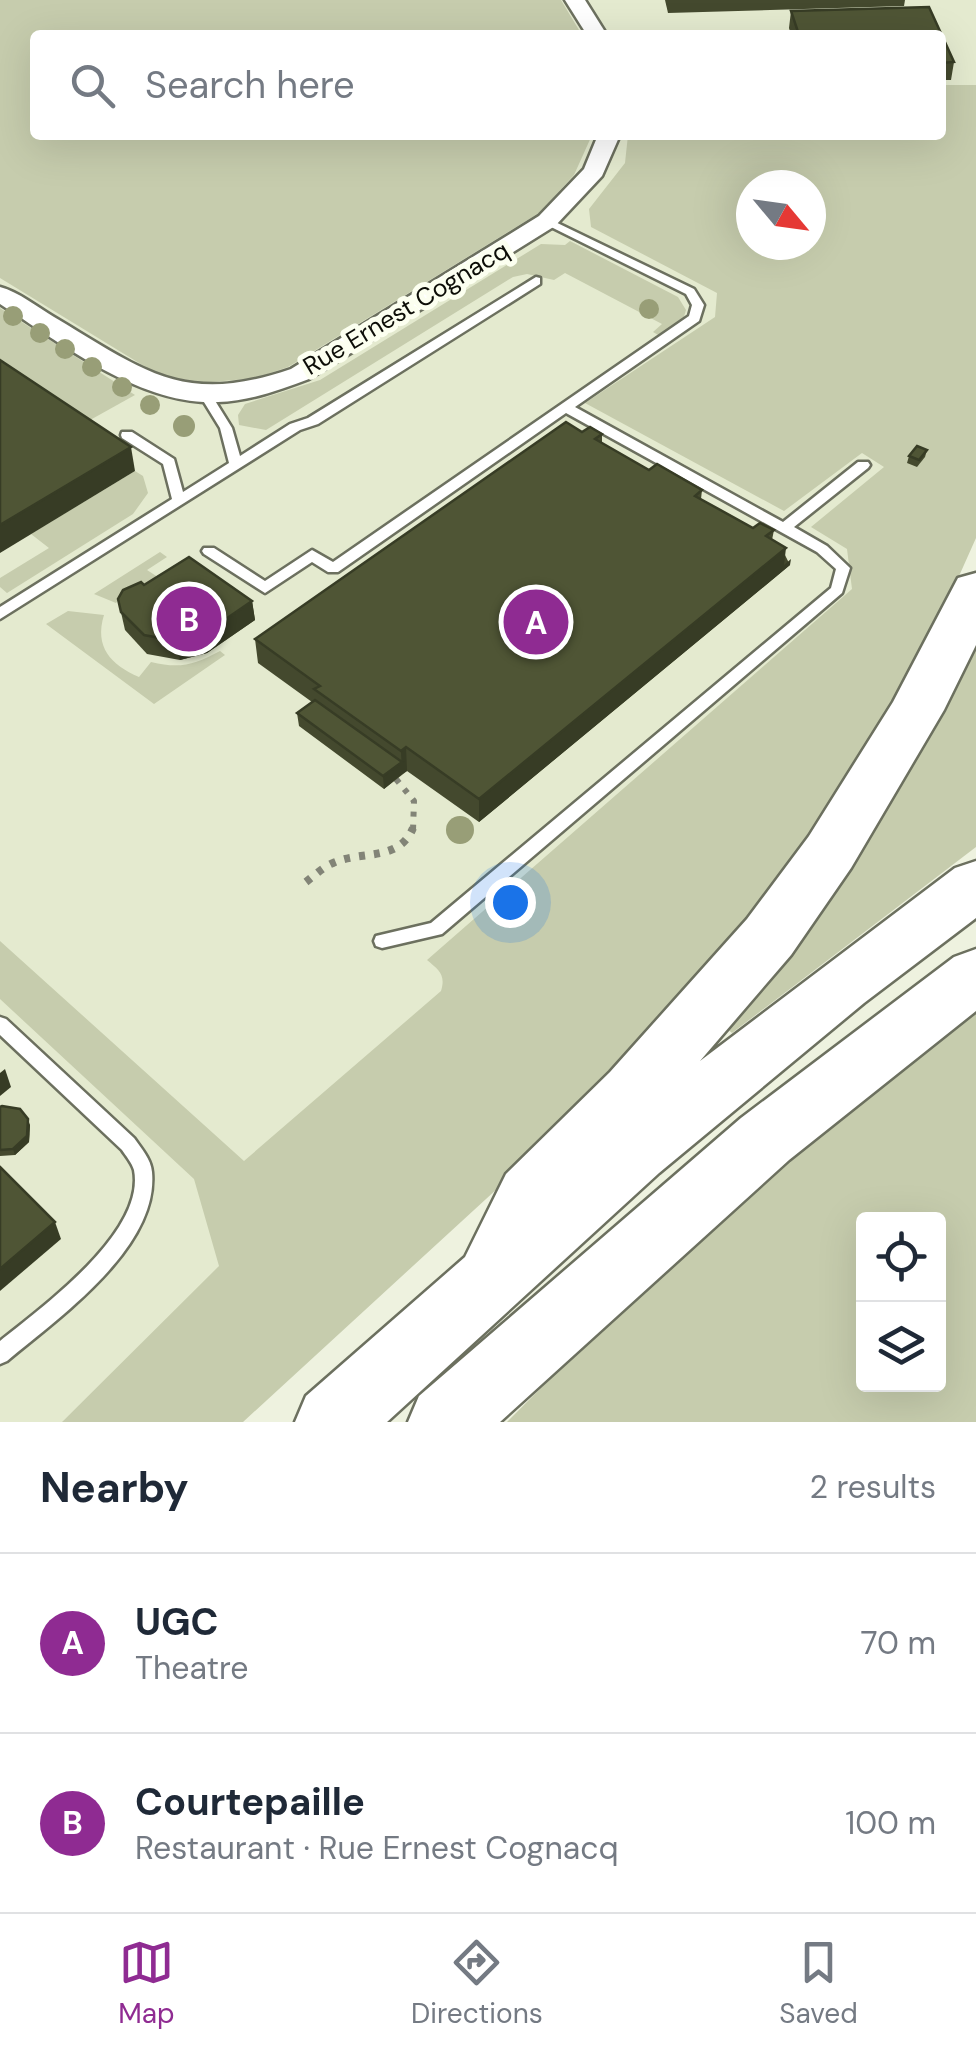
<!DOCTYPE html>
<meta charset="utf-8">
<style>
body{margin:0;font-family:"DM Sans",sans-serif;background:#f6f6f7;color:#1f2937}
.controls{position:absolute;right:30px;bottom:30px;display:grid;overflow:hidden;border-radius:10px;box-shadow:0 10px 40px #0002}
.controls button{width:90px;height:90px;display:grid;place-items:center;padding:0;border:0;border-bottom:2px solid #e0e1e3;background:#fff;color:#1f2937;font:50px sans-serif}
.compass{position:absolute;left:736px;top:170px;width:90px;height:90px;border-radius:50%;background:#fff;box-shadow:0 10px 40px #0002;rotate:119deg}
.you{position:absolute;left:510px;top:902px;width:35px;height:35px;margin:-25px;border:8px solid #fff;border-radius:50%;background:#1a73e8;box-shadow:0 0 0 15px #1a73e833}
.badge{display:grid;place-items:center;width:65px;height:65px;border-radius:50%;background:#8f2b92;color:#fff;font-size:32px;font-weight:700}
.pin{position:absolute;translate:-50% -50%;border:5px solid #fff;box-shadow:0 2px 10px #0006}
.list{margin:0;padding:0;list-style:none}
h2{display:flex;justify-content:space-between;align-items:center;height:130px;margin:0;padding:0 40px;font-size:42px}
h2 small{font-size:32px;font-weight:400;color:#747a83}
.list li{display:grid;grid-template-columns:65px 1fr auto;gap:30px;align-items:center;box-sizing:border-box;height:180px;padding:0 40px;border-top:2px solid #e0e1e3}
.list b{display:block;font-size:38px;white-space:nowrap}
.list p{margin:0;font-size:32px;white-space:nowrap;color:#747a83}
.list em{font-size:32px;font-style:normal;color:#747a83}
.icon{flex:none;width:55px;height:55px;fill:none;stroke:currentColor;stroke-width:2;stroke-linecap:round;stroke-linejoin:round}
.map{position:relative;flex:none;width:976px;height:1422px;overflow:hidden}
.search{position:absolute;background:#fff;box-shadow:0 10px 40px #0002;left:30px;right:30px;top:30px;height:110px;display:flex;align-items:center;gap:25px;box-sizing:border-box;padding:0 35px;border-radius:10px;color:#747a83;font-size:38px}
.sheet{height:490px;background:#fff}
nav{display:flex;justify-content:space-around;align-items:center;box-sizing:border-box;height:140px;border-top:2px solid #e0e1e3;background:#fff;font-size:28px;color:#747a83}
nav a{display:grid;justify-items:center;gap:5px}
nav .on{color:#8f2b92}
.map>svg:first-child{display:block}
.built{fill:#e4eacf;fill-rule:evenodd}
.green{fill:#c6ccad;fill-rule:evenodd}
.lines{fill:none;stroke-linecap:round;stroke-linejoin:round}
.lane-casing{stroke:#6c705f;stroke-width:5}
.street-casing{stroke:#6c705f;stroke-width:5}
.highway-casing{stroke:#6c705f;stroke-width:5}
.path-far1{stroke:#828477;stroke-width:6;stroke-dasharray:5 8;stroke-linecap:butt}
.path{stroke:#828477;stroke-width:8;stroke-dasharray:6 9;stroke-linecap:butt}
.lane{fill:#fff;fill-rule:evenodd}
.street{fill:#fff;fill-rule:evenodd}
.highway{fill:#fff;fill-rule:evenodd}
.tree{fill:#989e77}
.wall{fill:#44492e}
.shaded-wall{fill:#373c25}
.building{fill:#4f5535;stroke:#373c25;stroke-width:2.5}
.labels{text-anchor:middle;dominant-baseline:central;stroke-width:10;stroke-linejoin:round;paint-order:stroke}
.street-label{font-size:25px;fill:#0c0d07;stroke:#fcfff0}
</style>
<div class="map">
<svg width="976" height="1422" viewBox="0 0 976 1422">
<rect width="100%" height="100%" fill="#eef2df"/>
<path class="built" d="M0,0H976V423L953,483L220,1267L62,1422H0ZM35,35H941V135H35ZM751,185H811V245H751Z"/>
<g class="green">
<path d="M0,0H561L582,35H35V135H592L574,175L539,213L288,367L256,378L201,383L157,374L0,278Z"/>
<path d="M941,85H976V538L926,650L852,783L757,912L596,1098L243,1422H62L219,1266L194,1179L0,999V941L244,1161L441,991C446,975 439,970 427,960L852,589L847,549L811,527L884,467L862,453L784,511L585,403L715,317L717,293L591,227L589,209L625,163L628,135H941ZM751,185H811V245H751Z"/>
<path d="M570,241L678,297L686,310L683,320L660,336L653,332L662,324L565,273L554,280L527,274L513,277L266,430L239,425L238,415L245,404L320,380L541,244L565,245Z"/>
<path d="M0,308L135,395L74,429L0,379Z"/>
<path d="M135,471L143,476L148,493L133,514L7,593L0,587V578L49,548L31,534Z"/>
<path d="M160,552L167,557L147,570L170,585L127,589L116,603L94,594Z"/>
<path d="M68,611L104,615C94,647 111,665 139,677L151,662C180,669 194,665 220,651L225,655L154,704L46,624Z"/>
<path d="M976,636V847L732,1033L726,1028Z"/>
<path d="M976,1007V1422H507C653,1273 812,1136 976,1007ZM864,1220H938V1384H864Z"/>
</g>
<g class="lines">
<defs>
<g id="lane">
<path d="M547,218L694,289L704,305L699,321L575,407L783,522L858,462H868L870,465L868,468L794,527L827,546L850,568L842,593L442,934L382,948L376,946L374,941L376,936L431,923L831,588L836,569L817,552L566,413L338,572H328L312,562L265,593L204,554L202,551L204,548H214L265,581L312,550L333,562L689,316L692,305L686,294L543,223V219Z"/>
<path d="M536,277L540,278V284L318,424L300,430L0,619V607L172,499L163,464L122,438L121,435L122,432H132L174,459L183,492L229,463L220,428L199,394L201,391H209L232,428L240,456L290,424L308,418Z"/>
<path d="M0,1017L6,1019L134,1138C141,1148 151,1159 152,1172C159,1248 58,1318 7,1361L0,1364V1341C42,1307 146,1232 134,1170C132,1163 126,1156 122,1150L0,1035Z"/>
</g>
<g id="street">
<path d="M565,0H585L607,35H587Z"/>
<path d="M598,135H620L602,176L555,226L309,379C280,390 249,401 218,402C141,406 62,344 0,304V287C19,292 37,307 54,317C145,371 183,406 291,369L539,216L584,169Z"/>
</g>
<g id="highway">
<path d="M976,573V645L944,710L851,868L791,955L700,1061L955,868L976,861V918L864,1003L659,1173L387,1422H295L306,1396L465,1257L506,1174L610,1072L747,919L809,836L893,702L958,578Z"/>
<path d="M976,949V1011L789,1160L500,1422H408L419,1396L741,1118L954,957Z"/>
</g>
</defs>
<use href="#lane" class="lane-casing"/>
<use href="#street" class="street-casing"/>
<use href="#highway" class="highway-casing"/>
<path class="path-far1" d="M396,779L414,801L413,830"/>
<path class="path" d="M306,882C315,875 323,867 333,863C362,850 399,862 413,828"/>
<use href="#lane" class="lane"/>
<use href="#street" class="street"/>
<use href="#highway" class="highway"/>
</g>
<g class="tree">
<circle cx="649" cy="309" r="10"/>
<circle cx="13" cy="316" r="10"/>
<circle cx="40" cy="333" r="10"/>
<circle cx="65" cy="349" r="10"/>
<circle cx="92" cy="367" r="10"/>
<circle cx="122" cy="387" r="10"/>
<circle cx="150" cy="405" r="10"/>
<circle cx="184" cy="426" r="11"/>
<circle cx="460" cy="830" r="14"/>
</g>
<g class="wall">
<path d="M665,0H905L904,6L668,13Z"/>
<path d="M929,7L954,62L951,80H941V35H791L789,28L791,11Z"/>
<path d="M582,432L602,434V443L649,470L702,490L701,499L753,528L774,530L772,540L785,555L790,565L479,822L407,771L384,789L299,726L297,713L312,702L258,663L255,639Z"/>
<path d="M927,450L925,457L917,467L907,463L909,456Z"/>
<path d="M144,585L252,601L255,620L207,653L180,660L147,654L125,630L118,599Z"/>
<path d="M0,1107L30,1125L29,1142L15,1155L0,1156Z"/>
</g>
<g class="shaded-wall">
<path d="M131,447L135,471L0,553V525Z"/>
<path d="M786,548L784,565L791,559L790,565L479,822V799Z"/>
<path d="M252,601L255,620L207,653L180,660L176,641Z"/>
<path d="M406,747L407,771L402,774L401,751Z"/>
<path d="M402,762V774L384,789L383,776Z"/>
<path d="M5,1069L11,1087L0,1096V1073Z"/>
<path d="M28,1119L30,1125L29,1142L15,1155L13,1149Z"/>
<path d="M55,1222L61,1239L0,1291V1269Z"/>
</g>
<g class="building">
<path d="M929,7L954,62L941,63V35H799L791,11Z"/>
<path d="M0,360L131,447L0,525Z"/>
<path d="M566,422L582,432L590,427L602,434L595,439L649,470L657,464L702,490L695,496L753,528L760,523L774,530L766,536L786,548L479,799L406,747L401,751L314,689L320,686L255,639Z"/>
<path d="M917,446L927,450L919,460L909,456Z"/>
<path d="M189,557L252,601L204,634L176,641L144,635L121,612L118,599L123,590L141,582L144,585Z"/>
<path d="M315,700L402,762L383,776L297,713Z"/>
<path d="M2,1106L20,1109L28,1119L27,1136L13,1149L0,1150V1107Z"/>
<path d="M0,1167L55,1222L0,1269Z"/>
</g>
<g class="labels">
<g class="street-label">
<text transform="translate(406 308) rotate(-31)">Rue Ernest Cognacq</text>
</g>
</g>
</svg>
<div class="controls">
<button><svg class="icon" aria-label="locate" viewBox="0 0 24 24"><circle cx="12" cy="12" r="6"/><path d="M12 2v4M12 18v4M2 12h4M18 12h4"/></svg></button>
<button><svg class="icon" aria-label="layers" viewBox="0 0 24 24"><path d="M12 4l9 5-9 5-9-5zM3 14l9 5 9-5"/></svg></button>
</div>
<svg class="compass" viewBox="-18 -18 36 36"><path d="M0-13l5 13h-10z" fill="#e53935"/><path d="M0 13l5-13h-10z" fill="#747a83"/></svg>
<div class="you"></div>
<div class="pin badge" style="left:536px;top:622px">A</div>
<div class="pin badge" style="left:189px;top:619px">B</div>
<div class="search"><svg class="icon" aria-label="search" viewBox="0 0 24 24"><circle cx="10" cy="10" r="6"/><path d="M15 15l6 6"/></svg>Search here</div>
</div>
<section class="sheet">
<h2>Nearby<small>2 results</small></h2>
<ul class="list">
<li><span class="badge">A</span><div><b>UGC</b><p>Theatre</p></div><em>70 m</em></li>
<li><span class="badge">B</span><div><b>Courtepaille</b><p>Restaurant · Rue Ernest Cognacq</p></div><em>100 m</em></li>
</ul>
</section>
<nav>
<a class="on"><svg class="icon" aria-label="map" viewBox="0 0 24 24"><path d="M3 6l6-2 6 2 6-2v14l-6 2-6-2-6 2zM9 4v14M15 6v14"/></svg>Map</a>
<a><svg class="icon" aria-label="directions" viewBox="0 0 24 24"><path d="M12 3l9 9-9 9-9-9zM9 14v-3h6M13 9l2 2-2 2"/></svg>Directions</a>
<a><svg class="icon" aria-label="saved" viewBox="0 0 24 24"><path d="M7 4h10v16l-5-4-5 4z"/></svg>Saved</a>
</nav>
